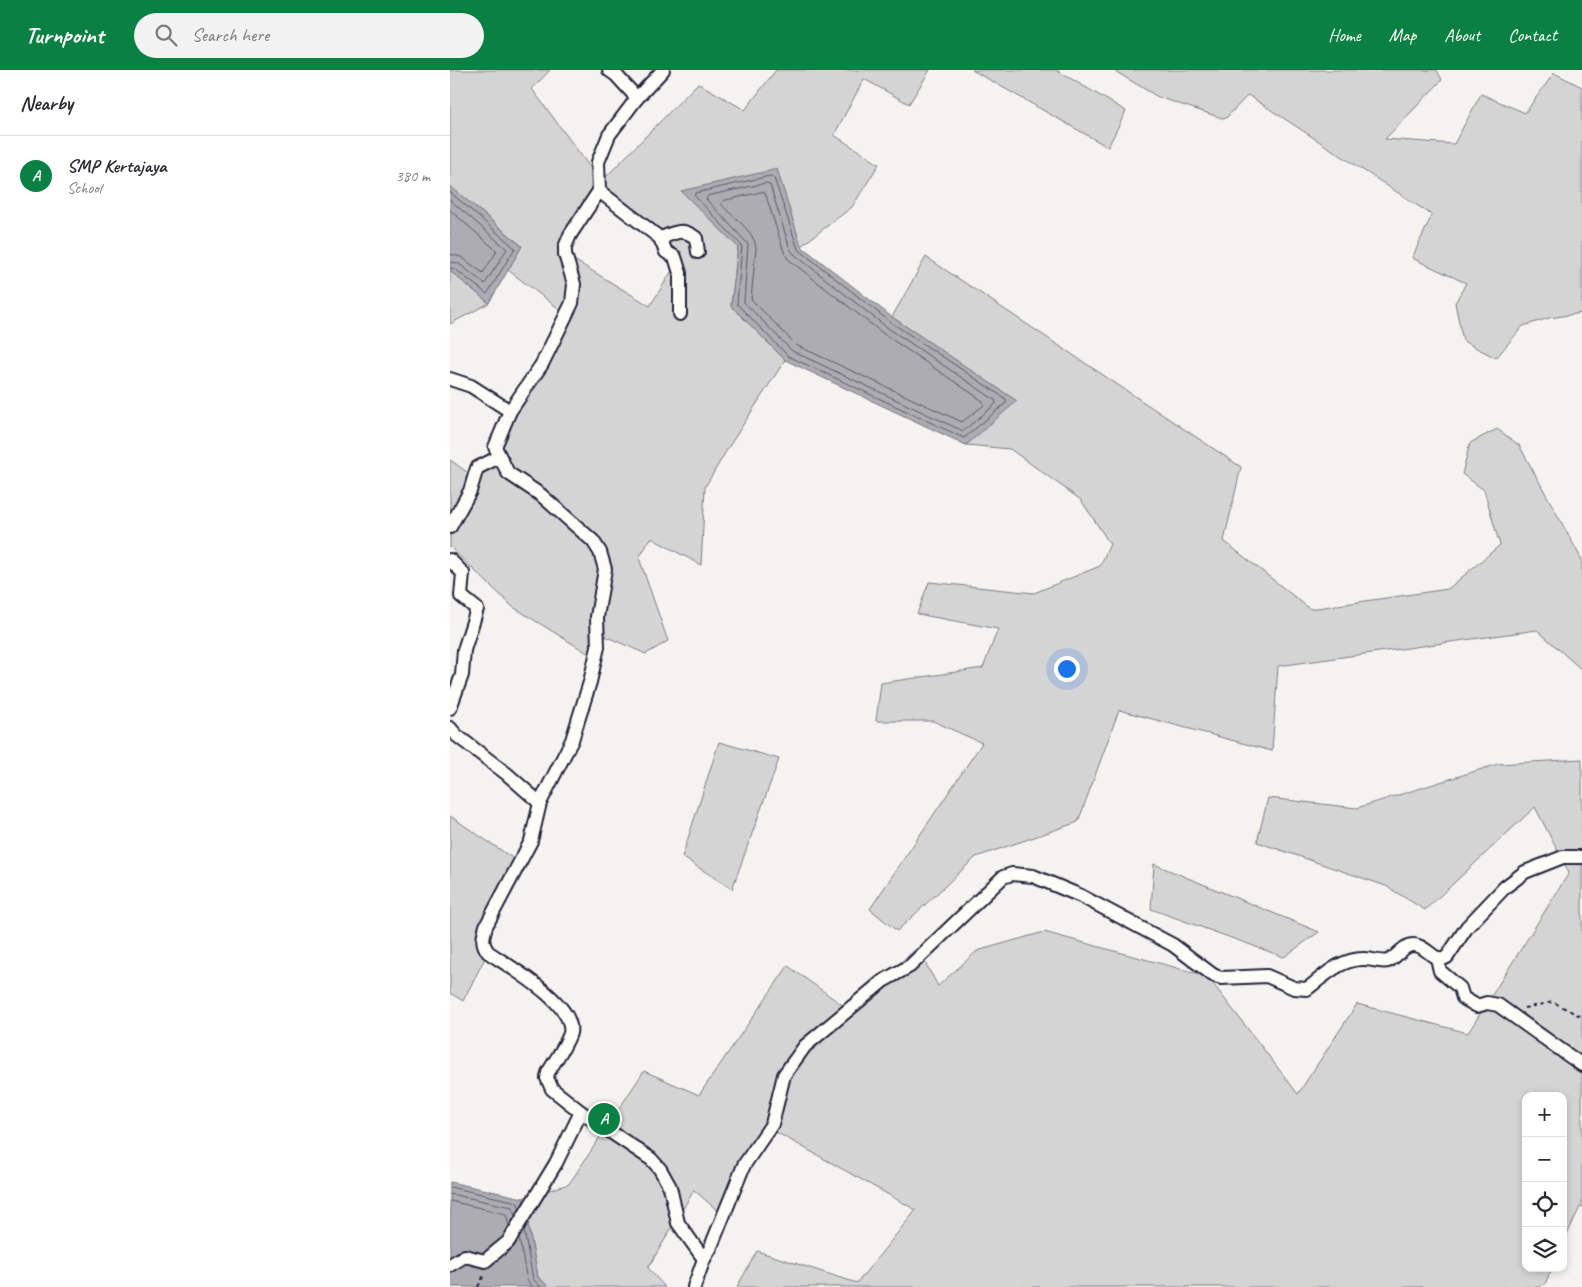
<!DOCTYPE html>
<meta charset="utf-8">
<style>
body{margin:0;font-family:Caveat,sans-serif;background:#f2f2f3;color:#2b2b33}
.controls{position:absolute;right:15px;bottom:15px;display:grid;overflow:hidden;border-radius:10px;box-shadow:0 2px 8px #0003}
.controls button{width:45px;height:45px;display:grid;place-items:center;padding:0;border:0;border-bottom:1px solid #e1e1e2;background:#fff;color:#2b2b33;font:25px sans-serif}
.you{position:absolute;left:616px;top:598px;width:18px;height:18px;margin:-12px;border:4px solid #fff;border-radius:50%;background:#1a73e8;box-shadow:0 0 0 8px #1a73e833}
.badge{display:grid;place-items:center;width:32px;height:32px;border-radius:50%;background:#0b8043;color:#fff;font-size:16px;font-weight:700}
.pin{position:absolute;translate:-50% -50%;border:2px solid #fff;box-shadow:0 1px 5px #0006}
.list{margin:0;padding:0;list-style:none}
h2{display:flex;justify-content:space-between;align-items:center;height:65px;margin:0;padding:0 20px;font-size:21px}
h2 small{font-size:16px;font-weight:400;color:#7c7c81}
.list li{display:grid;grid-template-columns:32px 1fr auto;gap:15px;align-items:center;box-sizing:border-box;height:80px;padding:0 20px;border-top:1px solid #e1e1e2}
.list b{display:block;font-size:19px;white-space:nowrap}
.list p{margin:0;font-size:16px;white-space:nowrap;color:#7c7c81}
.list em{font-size:16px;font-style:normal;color:#7c7c81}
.icon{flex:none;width:28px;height:28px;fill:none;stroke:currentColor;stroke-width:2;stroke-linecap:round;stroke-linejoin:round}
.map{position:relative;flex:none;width:1132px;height:1217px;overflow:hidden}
header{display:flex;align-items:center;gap:30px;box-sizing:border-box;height:70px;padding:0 25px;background:#0b8043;color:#fff}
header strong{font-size:24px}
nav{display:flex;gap:28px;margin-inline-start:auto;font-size:18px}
.search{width:350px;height:45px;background:#f2f2f3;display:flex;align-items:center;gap:12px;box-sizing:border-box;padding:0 18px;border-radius:28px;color:#7c7c81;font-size:19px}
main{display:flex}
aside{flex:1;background:#fff}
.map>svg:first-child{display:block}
.green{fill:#d5d4d5;stroke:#7c7b88;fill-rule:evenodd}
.water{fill:#acacb2;stroke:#757582}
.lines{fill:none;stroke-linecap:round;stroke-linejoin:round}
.shore{stroke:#59596b;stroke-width:1}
.minor-casing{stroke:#22223b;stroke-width:16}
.path{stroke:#22223b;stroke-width:2;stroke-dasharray:4 4;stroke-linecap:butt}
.minor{stroke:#fdfcf7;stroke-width:12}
</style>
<header>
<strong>Turnpoint</strong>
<div class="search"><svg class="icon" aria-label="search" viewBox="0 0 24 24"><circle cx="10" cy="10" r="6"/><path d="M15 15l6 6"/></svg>Search here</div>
<nav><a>Home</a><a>Map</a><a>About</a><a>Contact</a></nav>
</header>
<main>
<aside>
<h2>Nearby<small></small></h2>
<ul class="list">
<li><span class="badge">A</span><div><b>SMP Kertajaya</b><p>School</p></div><em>380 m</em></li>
</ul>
</aside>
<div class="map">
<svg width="1132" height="1217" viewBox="0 0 1132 1217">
<rect width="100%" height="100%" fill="#f4f3ef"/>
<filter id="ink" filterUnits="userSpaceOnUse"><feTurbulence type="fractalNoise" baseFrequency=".02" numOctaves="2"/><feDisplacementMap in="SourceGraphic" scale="10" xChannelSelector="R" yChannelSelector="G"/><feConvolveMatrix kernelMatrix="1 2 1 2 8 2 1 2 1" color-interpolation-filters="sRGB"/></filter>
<g filter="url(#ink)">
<g class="green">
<path d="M0,0H100L82,19L151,112L248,13L295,40L326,0H480L459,34L414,9L384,65L429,94L402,137L351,176L327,100L232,121L288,177L281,236L335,290L278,378L255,417L251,495L201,468L189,488L218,571L196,584L148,563L144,587L63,537L0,477V390L27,409L41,379L117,245L58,200L72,176L0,116ZM151,112L231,186L200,236L111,182Z"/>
<path d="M522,0H606L676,41L658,77Z"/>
<path d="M663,0H987L992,10L935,69L1004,74L1031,24L1075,43L1104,3L1132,17V243L1099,248L1073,256L1046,288L1013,271L1005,233L1016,213L962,188L982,145L798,25L775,49L708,27Z"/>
<path d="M476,187L791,397L774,471L860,539L998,519L1050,475L1034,420L1012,404L1020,373L1047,359L1069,375L1132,490V600L1087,560L828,596L822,681L669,640L628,752L526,787L447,861L420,839L532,673L483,651H426L431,613L533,598L548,559L467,544L479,512L584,523L650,496L660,474L631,430L560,379L516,375L566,331L442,247Z"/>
<path d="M0,201L39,233L0,254Z"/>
<path d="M269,672L329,689L282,819L232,787Z"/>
<path d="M1132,689V1138L1130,1137L1113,1173V1026H1076V1198H1102L1096,1212L1091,1217H287L307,1181L407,1213L466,1140L315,1056L277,1149L244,1120L198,1198L215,1217H99L88,1207L73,1128L119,1114L194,1001L249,1025L338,896L398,939L467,878L488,916L527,881L594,862L757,906L848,1024L907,934L1018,963L1119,803L1085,737L975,840L936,816L807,772L818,728L907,738L1048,694Z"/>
<path d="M0,746L64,789L29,863L37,884L13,931L0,923Z"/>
<path d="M704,794L869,862L834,887L701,839Z"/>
</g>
<g class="water">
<path d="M327,99L351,176L442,247L567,331L516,375L335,290L281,236L288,177L231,121Z"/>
<path d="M0,116L72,176L39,233L0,201Z"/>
<path d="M0,1112L73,1128L88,1207L99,1217H0Z"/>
</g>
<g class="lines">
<g class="shore">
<path d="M321,106L324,108L348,179L439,251L556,329V333L514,368L338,286L287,234L292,176L244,125L246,123Z"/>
<path d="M317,113L320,115L340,179L344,184L435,256L545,330L546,334L513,361L342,281L294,232L298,174L256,129L258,126Z"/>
<path d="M0,122L65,178L37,224L5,199L0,198"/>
<path d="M312,122L315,123L334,182L338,189L431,262L533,331L534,335L512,352L346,275L301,229L306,179C305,160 282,147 271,134L273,131Z"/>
<path d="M0,130L57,179L35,214L8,193L0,192"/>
<path d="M0,140L47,181L33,203L11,187L0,184"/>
<path d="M0,1117L67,1132L70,1138"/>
<path d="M0,1124L62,1137L65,1146"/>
<path d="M0,1131L56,1144L59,1156"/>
<path d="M74,1160L83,1209L91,1217"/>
<path d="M69,1168L77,1210L82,1217"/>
</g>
<defs>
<g id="minor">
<path d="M159,0L166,5L187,28"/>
<path d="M213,0L187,28L159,65L148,92L149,121L120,165L115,177V184L124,214L122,233L92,294L60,341L45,377L58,403L91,425L143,471L150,482L155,499L147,547L148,577L140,612L122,670L90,733L81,771L36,856C33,867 31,873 38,882C58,896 126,934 120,963C117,974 104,992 98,1003L97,1008L102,1019L131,1042L201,1089L210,1099L220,1117L228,1153L254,1189"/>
<path d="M149,121L210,168L216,182L225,187L230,203V244"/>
<path d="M210,168C226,163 231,157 246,168L248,182"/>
<path d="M0,309L21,316L60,341"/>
<path d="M0,457L20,421L27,398L49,387"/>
<path d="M0,490L13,503L11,526L27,539L14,580L12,605L0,638"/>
<path d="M0,658L6,665L57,704L90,733"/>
<path d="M987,888L990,901L1010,918L1013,928L1027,936L1037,933L1048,935L1132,995"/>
<path d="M0,1195L15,1186L35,1191L58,1172L106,1093L131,1042"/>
<path d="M244,1217L254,1189L260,1179L294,1095L322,1054L334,1005L355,976L433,911L460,896L553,807L562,804L583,806L631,826L723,875L763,905L771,908L817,906L844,918L857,919C874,906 891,888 915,889C922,889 931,893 938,891C948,887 955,871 968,876C976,878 982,887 991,890L997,887L1017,857L1055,817L1075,802L1113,787H1132"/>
</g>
</defs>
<use href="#minor" class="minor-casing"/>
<g class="path">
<path d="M1074,938L1103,932L1132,947"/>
<path d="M28,1217L35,1203"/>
</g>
<use href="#minor" class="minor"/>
</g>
</g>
</svg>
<div class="controls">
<button>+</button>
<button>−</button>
<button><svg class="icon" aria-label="locate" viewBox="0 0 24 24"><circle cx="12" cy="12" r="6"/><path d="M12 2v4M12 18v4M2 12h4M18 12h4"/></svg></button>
<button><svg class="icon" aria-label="layers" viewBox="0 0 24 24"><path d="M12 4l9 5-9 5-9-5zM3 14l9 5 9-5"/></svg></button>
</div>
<div class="you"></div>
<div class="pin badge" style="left:154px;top:1049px">A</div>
</div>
</main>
